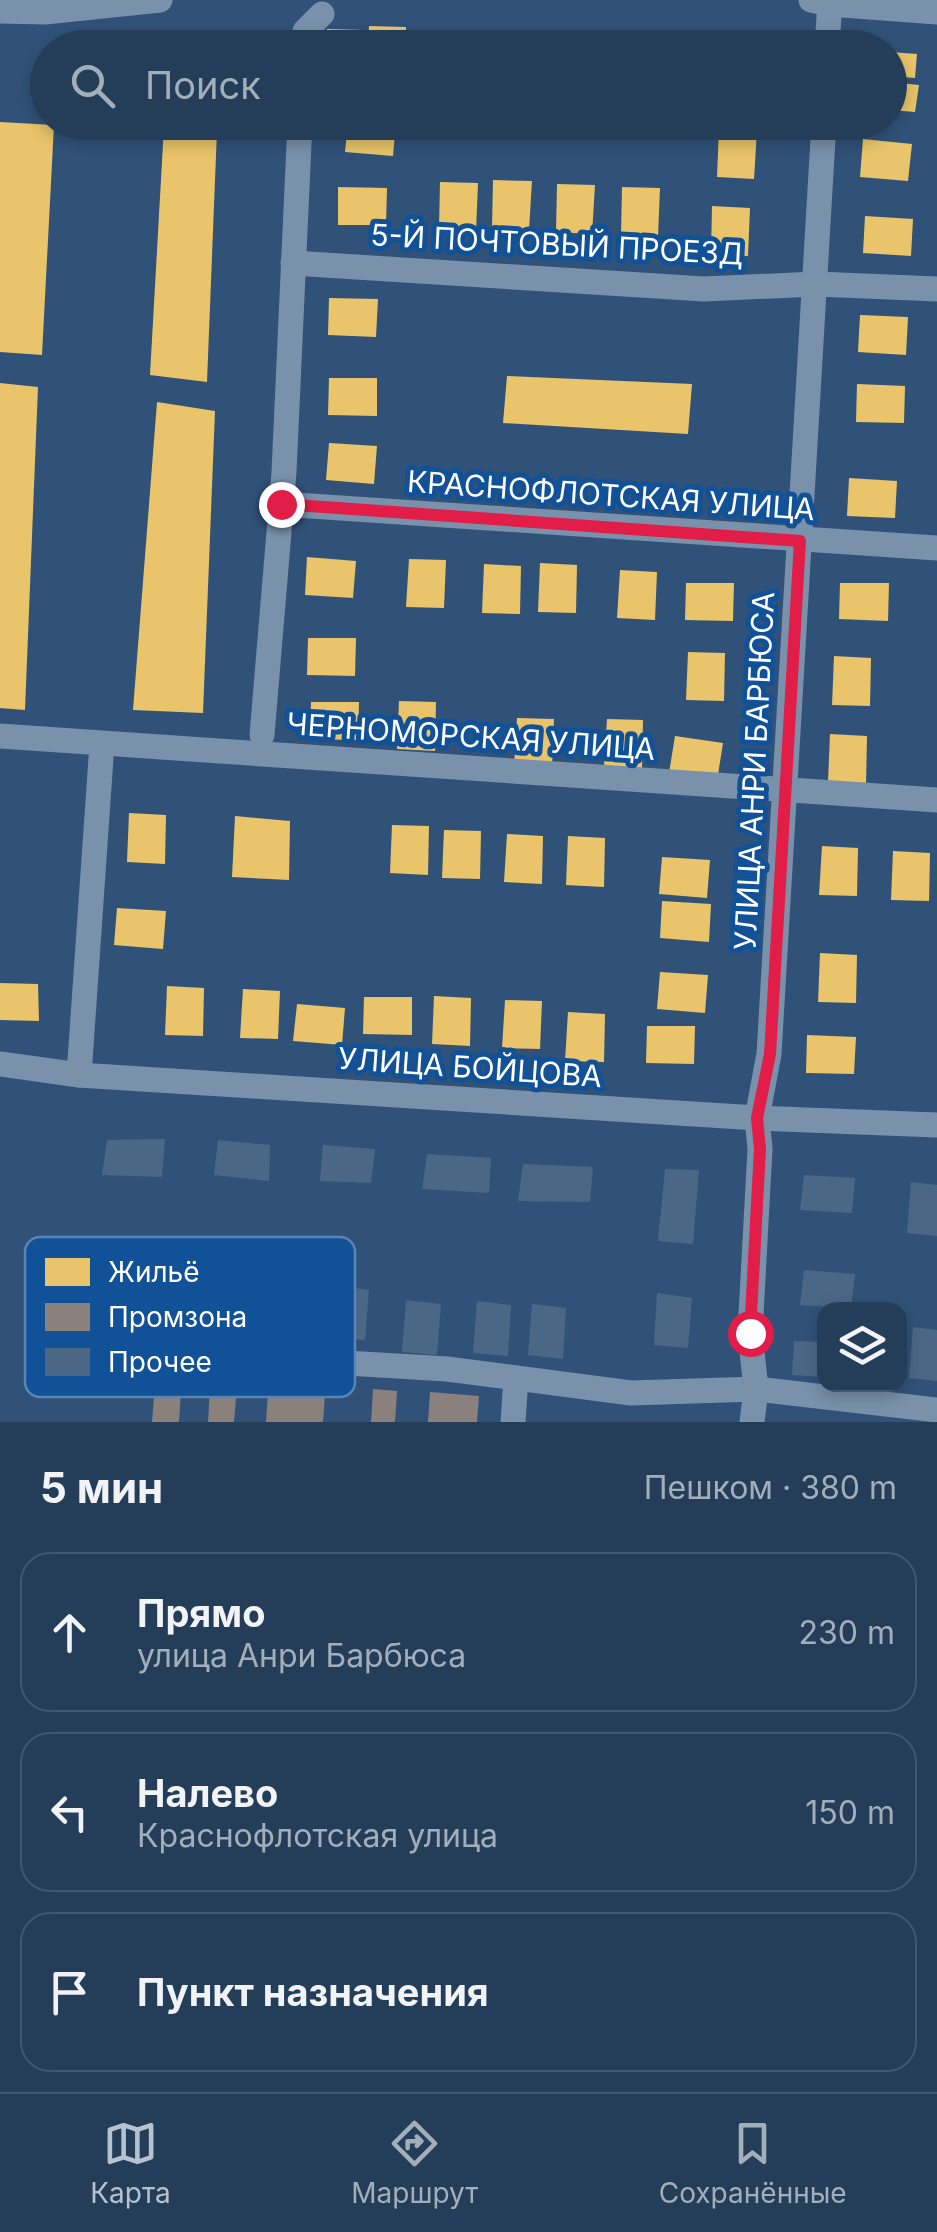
<!DOCTYPE html>
<html lang="ru">
<meta charset="utf-8">
<style>
body{margin:0;font-family:Inter,sans-serif;background:#304963;color:#f1f3f6}
.controls{position:absolute;right:30px;bottom:30px;display:grid;overflow:hidden;border-radius:20px;box-shadow:0 5px 15px #0003}
.controls button{width:90px;height:90px;display:grid;place-items:center;padding:0;border:0;border-bottom:2px solid #415770;background:#243e5a;color:#f1f3f6;font:50px sans-serif}
.stop{position:absolute;width:30px;height:30px;margin:-22px;border:8px solid #e11d48;border-radius:50%;background:#fff}
.stop.end{background:#e11d48;border-color:#fff;box-shadow:0 2px 10px #0008}
.list{margin:0;padding:0;list-style:none}
h2{display:flex;justify-content:space-between;align-items:center;height:130px;margin:0;padding:0 40px;font-size:42px}
h2 small{font-size:32px;font-weight:400;color:#a3aebb}
.list li{display:grid;grid-template-columns:65px 1fr auto;gap:30px;align-items:center;box-sizing:border-box;height:160px;margin:0 20px 20px;padding:0 20px;border:2px solid #415770;border-radius:30px}
.list b{display:block;font-size:38px;white-space:nowrap}
.list p{margin:0;font-size:32px;white-space:nowrap;color:#a3aebb}
.list em{font-size:32px;font-style:normal;color:#a3aebb}
.icon{flex:none;width:55px;height:55px;fill:none;stroke:currentColor;stroke-width:2;stroke-linecap:round;stroke-linejoin:round}
.map{position:relative;flex:none;width:937px;height:1422px;overflow:hidden}
.search{position:absolute;background:#243e5a;box-shadow:0 5px 15px #0003;left:30px;right:30px;top:30px;height:110px;display:flex;align-items:center;gap:25px;box-sizing:border-box;padding:0 35px;border-radius:55px;color:#a3aebb;font-size:38px}
.sheet{height:670px;background:#243e5a}
nav{display:flex;justify-content:space-around;align-items:center;box-sizing:border-box;height:140px;border-top:2px solid #415770;background:#243e5a;font-size:28px;color:#a3aebb}
nav a{display:grid;justify-items:center;gap:5px}
nav .on{color:#b7c2d0}
.map>svg:first-child{display:block}
.homes{fill:#e9c46a}
.industry{fill:#8a817c}
.building{fill:#4b6786}
.lines{fill:none;stroke-linecap:round;stroke-linejoin:round}
.minor{stroke:#7991ab;stroke-width:25}
.route{stroke:#e11d48;stroke-width:12}
.labels{text-anchor:middle;dominant-baseline:central;stroke-width:10;stroke-linejoin:round;paint-order:stroke}
.street-label{font-size:30px;fill:#fff;stroke:#115197}
.key{fill:#115197;stroke:#5885b6;stroke-width:2.5}
.key-label{font-size:28px;fill:#fff}
</style>
<div class="map">
<svg width="937" height="1422" viewBox="0 0 937 1422">
<rect width="100%" height="100%" fill="#305278"/>
<g class="homes">
<path d="M369,26L406,27V48H368Z"/>
<path d="M327,29L365,30V48H327Z"/>
<path d="M444,31L482,32L481,48H443Z"/>
<path d="M705,37L743,38L742,48H705Z"/>
<path d="M573,40L612,42L611,48H573Z"/>
<path d="M641,40L678,42V48H640Z"/>
<path d="M890,52L917,54L915,78L890,76Z"/>
<path d="M890,82L919,85L915,112L890,110Z"/>
<path d="M0,122L54,125L42,355L0,352Z"/>
<path d="M348,122H396L393,156L345,152Z"/>
<path d="M164,126L217,130L207,382L150,375Z"/>
<path d="M719,129L757,130L754,179L717,177Z"/>
<path d="M863,139L912,144L908,181L860,177Z"/>
<path d="M493,180L532,181L529,230L492,228Z"/>
<path d="M440,182L478,183L476,232L439,230Z"/>
<path d="M557,184L595,185L592,234L556,232Z"/>
<path d="M338,187L387,188L386,225H338Z"/>
<path d="M622,187L660,188L658,237L621,235Z"/>
<path d="M712,206L750,208L748,256L711,254Z"/>
<path d="M865,216L913,219L911,256L863,253Z"/>
<path d="M329,298L378,299L376,337L328,335Z"/>
<path d="M860,315L908,317L906,355L858,352Z"/>
<path d="M507,376L692,384L688,434L503,423Z"/>
<path d="M329,378H377V416L328,415Z"/>
<path d="M0,383L38,387L25,710L0,708Z"/>
<path d="M857,384L905,386L904,423L856,422Z"/>
<path d="M157,402L215,411L203,713L133,710Z"/>
<path d="M329,443L377,446L374,484L326,480Z"/>
<path d="M849,478L897,481L895,518L847,516Z"/>
<path d="M307,557L356,561L353,598L305,595Z"/>
<path d="M409,559L446,560L444,608L406,607Z"/>
<path d="M540,563L577,565L576,613L538,612Z"/>
<path d="M484,564L521,566L520,614L482,613Z"/>
<path d="M620,570L657,572L655,620L617,618Z"/>
<path d="M686,583H734L733,621L685,620Z"/>
<path d="M840,583H889L888,621L839,619Z"/>
<path d="M308,638H356L355,676L307,675Z"/>
<path d="M688,652L725,653L724,701L686,700Z"/>
<path d="M834,656L871,658L870,706L832,705Z"/>
<path d="M399,701L436,702L435,751L397,749Z"/>
<path d="M311,702H359L358,740L310,739Z"/>
<path d="M517,718L554,719L552,767L514,766Z"/>
<path d="M607,719L643,720L642,768L604,767Z"/>
<path d="M830,734L867,736L866,784L828,782Z"/>
<path d="M675,736L723,743L717,781L669,773Z"/>
<path d="M129,813L166,815L165,864L127,862Z"/>
<path d="M235,816L290,821L289,880L232,877Z"/>
<path d="M392,825L429,826L428,875L390,873Z"/>
<path d="M444,830L481,831L480,879L442,878Z"/>
<path d="M507,834L543,836L542,884L504,882Z"/>
<path d="M568,836L605,838L604,887L566,885Z"/>
<path d="M822,846L858,848L857,896L819,895Z"/>
<path d="M893,851L930,853L929,901L891,900Z"/>
<path d="M662,857L710,860L707,898L659,894Z"/>
<path d="M662,901L711,904L709,942L660,938Z"/>
<path d="M117,908L166,911L163,949L114,945Z"/>
<path d="M820,953L857,955L856,1003L818,1002Z"/>
<path d="M660,972L708,975L705,1013L657,1009Z"/>
<path d="M0,983L38,984L39,1021L0,1020Z"/>
<path d="M167,986L204,988L203,1036L165,1035Z"/>
<path d="M243,989L280,991L278,1039L240,1038Z"/>
<path d="M434,996L471,998L470,1046L432,1044Z"/>
<path d="M364,997H412V1035L363,1034Z"/>
<path d="M505,1000L542,1001L540,1049L502,1048Z"/>
<path d="M297,1004L345,1008L342,1045L293,1041Z"/>
<path d="M568,1012L605,1014L604,1062L565,1061Z"/>
<path d="M647,1026H695L694,1064L646,1063Z"/>
<path d="M807,1035L856,1037L854,1074L806,1073Z"/>
</g>
<g class="industry">
<path d="M156,1372L182,1374L179,1422H152Z"/>
<path d="M211,1372L238,1375L234,1422H208Z"/>
<path d="M269,1378L326,1382L323,1422H266Z"/>
<path d="M373,1389L397,1391L395,1422H371Z"/>
<path d="M430,1392L479,1396L477,1422H428Z"/>
</g>
<g class="building">
<path d="M165,1139L162,1177L102,1175L107,1140Z"/>
<path d="M218,1140L270,1145L269,1181L214,1175Z"/>
<path d="M323,1145L375,1149L371,1183L320,1181Z"/>
<path d="M427,1154L491,1158L489,1193L422,1189Z"/>
<path d="M523,1164L593,1167L590,1202L518,1201Z"/>
<path d="M665,1169L699,1170L693,1244L658,1241Z"/>
<path d="M804,1175L855,1178L852,1213L800,1210Z"/>
<path d="M911,1182L937,1185V1236L907,1233Z"/>
<path d="M804,1270L855,1274L851,1308L800,1305Z"/>
<path d="M334,1285L369,1290L365,1340L330,1337Z"/>
<path d="M657,1293L692,1298L688,1348L654,1345Z"/>
<path d="M406,1300L441,1304L437,1355L402,1352Z"/>
<path d="M477,1301L511,1305L508,1356L473,1353Z"/>
<path d="M532,1304L566,1308L563,1359L528,1355Z"/>
<path d="M913,1327L937,1330V1381L909,1378Z"/>
<path d="M794,1341L824,1342V1377L792,1375Z"/>
</g>
<g class="lines">
<g class="minor">
<path d="M811,0L829,4L937,12"/>
<path d="M0,11L45,12L160,0"/>
<path d="M304,48L305,31L322,14"/>
<path d="M827,48L830,0"/>
<path d="M293,263L704,289L816,284L937,289"/>
<path d="M281,504L937,548"/>
<path d="M262,735L284,472L300,122"/>
<path d="M0,736L937,800"/>
<path d="M0,1064L79,1075L757,1118L937,1125"/>
<path d="M79,1075L101,758"/>
<path d="M62,1346L447,1369L631,1393L756,1389L937,1410"/>
<path d="M513,1422L516,1378"/>
<path d="M752,1422L756,1389L750,1333L760,1149L757,1118L769,1054L824,122"/>
</g>
</g>
<g class="lines">
<path class="route" d="M281,504L800,541L770,1054L757,1118L760,1149L750,1333"/>
</g>
<g class="labels">
<g class="street-label">
<text transform="translate(557 244) rotate(3)">5-Й ПОЧТОВЫЙ ПРОЕЗД</text>
<text transform="translate(611 495) rotate(4)">КРАСНОФЛОТСКАЯ УЛИЦА</text>
<text transform="translate(471 736) rotate(4)">ЧЕРНОМОРСКАЯ УЛИЦА</text>
<text transform="translate(754 771) rotate(-87)">УЛИЦА АНРИ БАРБЮСА</text>
<text transform="translate(470 1067) rotate(4)">УЛИЦА БОЙЦОВА</text>
</g>
</g>
<rect x="25" y="1237" width="330" height="160" rx="15" class="key"/>
<rect x="45" y="1258" width="45" height="28" fill="#e9c46a"/>
<rect x="45" y="1303" width="45" height="28" fill="#8a817c"/>
<rect x="45" y="1348" width="45" height="28" fill="#4b6786"/>
<g class="key-label">
<text x="108" y="1282">Жильё</text>
<text x="108" y="1327">Промзона</text>
<text x="108" y="1372">Прочее</text>
</g>
</svg>
<div class="controls">
<button><svg class="icon" aria-label="layers" viewBox="0 0 24 24"><path d="M12 4l9 5-9 5-9-5zM3 14l9 5 9-5"/></svg></button>
</div>
<div class="stop" style="left:750px;top:1333px"></div>
<div class="stop end" style="left:281px;top:504px"></div>
<div class="search"><svg class="icon" aria-label="search" viewBox="0 0 24 24"><circle cx="10" cy="10" r="6"/><path d="M15 15l6 6"/></svg>Поиск</div>
</div>
<section class="sheet">
<h2>5 мин<small>Пешком · 380 m</small></h2>
<ul class="list">
<li><svg class="icon" aria-label="ahead" viewBox="0 0 24 24"><path d="M12 20V5M6 11l6-6 6 6"/></svg><div><b>Прямо</b><p>улица Анри Барбюса</p></div><em>230 m</em></li>
<li><svg class="icon" aria-label="left" viewBox="0 0 24 24"><path d="M17 20v-9H6M10 6l-5 5 5 5"/></svg><div><b>Налево</b><p>Краснофлотская улица</p></div><em>150 m</em></li>
<li><svg class="icon" aria-label="arrive" viewBox="0 0 24 24"><path d="M6 21V4h12l-3 4 3 4H6"/></svg><div><b>Пункт назначения</b></div></li>
</ul>
</section>
<nav>
<a class="on"><svg class="icon" aria-label="map" viewBox="0 0 24 24"><path d="M3 6l6-2 6 2 6-2v14l-6 2-6-2-6 2zM9 4v14M15 6v14"/></svg>Карта</a>
<a><svg class="icon" aria-label="directions" viewBox="0 0 24 24"><path d="M12 3l9 9-9 9-9-9zM9 14v-3h6M13 9l2 2-2 2"/></svg>Маршрут</a>
<a><svg class="icon" aria-label="saved" viewBox="0 0 24 24"><path d="M7 4h10v16l-5-4-5 4z"/></svg>Сохранённые</a>
</nav>
